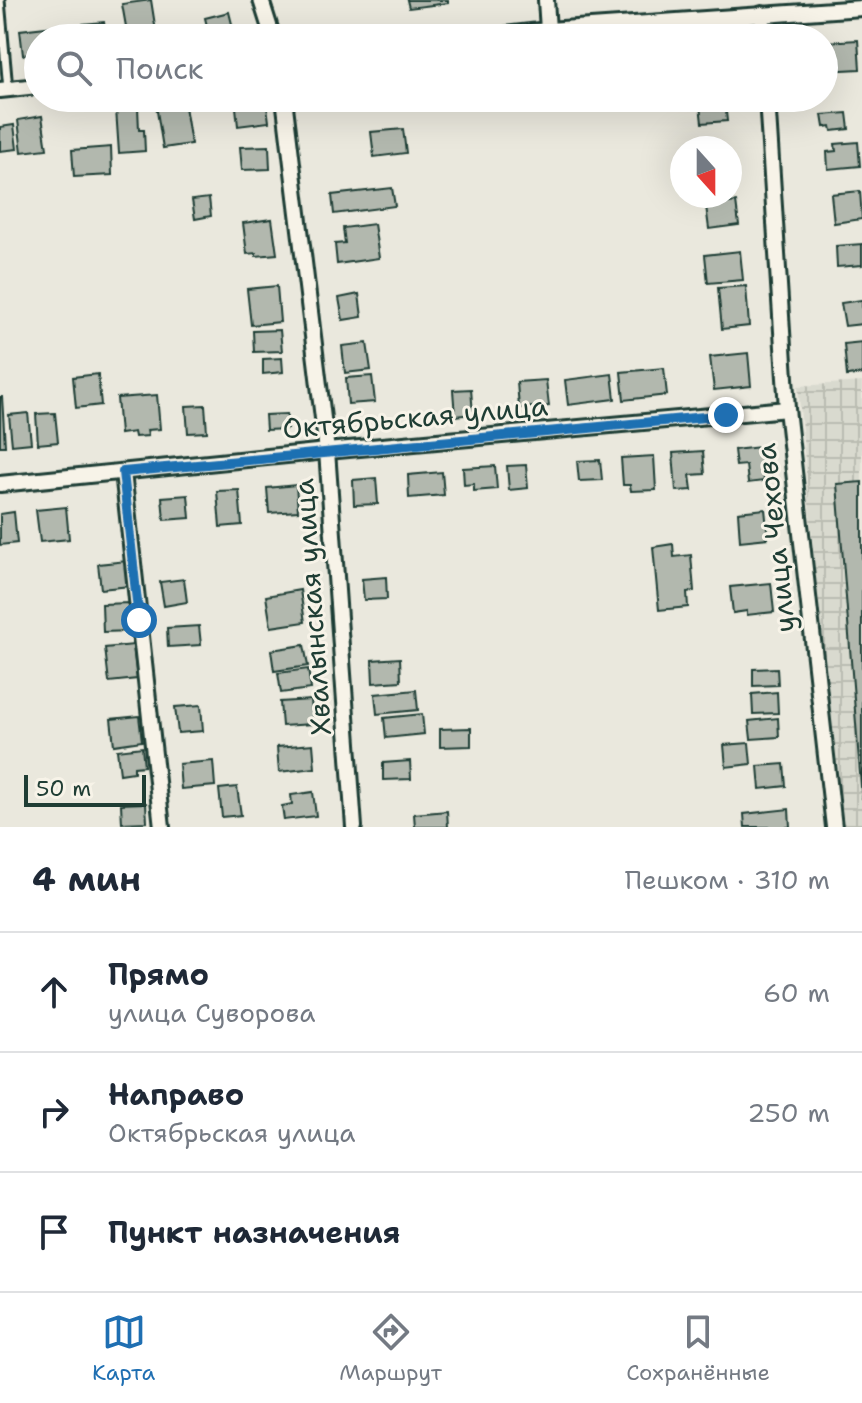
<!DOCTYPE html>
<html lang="ru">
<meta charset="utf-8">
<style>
body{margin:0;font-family:"Shantell Sans",sans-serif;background:#f6f6f7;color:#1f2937}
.compass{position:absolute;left:670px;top:136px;width:72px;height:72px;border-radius:50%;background:#fff;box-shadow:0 8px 32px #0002;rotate:159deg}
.scale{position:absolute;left:24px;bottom:20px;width:122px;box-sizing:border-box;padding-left:8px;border:4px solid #1f3d34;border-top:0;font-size:22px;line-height:28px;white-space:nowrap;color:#1f3d34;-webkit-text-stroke:6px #f7f3e8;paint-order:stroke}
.stop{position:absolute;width:24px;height:24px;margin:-18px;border:6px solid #1f6fb2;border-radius:50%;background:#fff}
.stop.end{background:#1f6fb2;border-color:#fff;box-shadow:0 2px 8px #0008}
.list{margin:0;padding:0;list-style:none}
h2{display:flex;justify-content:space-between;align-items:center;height:104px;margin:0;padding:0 32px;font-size:34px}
h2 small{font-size:26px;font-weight:400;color:#747a83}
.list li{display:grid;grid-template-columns:52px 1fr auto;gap:24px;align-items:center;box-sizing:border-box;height:120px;padding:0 32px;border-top:2px solid #e0e1e3}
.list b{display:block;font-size:30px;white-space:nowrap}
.list p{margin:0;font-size:26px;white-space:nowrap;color:#747a83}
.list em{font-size:26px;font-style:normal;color:#747a83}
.icon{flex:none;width:44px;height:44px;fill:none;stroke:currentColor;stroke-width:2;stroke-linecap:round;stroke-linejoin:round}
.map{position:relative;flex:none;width:862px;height:827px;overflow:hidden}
.search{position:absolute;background:#fff;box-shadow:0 8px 32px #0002;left:24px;right:24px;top:24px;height:88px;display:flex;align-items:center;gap:20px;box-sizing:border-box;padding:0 28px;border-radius:44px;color:#747a83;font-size:30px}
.sheet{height:464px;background:#fff}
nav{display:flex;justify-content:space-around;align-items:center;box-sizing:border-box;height:112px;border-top:2px solid #e0e1e3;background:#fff;font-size:22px;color:#747a83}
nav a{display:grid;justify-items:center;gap:4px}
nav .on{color:#1f6fb2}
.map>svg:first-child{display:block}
.industrial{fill:url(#industrial-grid)}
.building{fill:#b2b8ae;stroke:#1f3d34;stroke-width:2}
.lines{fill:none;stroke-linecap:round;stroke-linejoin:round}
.lane-casing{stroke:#1f3d34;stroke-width:13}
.street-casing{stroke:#1f3d34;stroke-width:20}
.lane{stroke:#f7f3e8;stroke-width:7}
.street{stroke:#f7f3e8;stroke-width:14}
.route{stroke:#1f6fb2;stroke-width:10}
.labels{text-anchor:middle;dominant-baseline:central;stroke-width:6;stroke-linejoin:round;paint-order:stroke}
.street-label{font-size:28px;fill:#1f3d34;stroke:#f7f3e8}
</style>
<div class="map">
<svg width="862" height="827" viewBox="0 0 862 827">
<defs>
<pattern id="industrial-grid" width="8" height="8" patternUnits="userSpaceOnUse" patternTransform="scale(2)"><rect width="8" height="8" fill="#d9dacf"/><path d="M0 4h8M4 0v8" fill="none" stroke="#babcb2"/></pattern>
</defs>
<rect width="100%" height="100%" fill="#eae8dd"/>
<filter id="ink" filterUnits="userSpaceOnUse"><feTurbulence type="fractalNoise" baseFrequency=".0125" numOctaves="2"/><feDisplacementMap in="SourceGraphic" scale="16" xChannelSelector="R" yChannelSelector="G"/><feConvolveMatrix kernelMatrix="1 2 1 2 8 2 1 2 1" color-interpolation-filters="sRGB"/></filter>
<g filter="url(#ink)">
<path class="industrial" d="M862,382V827H839L798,386Z"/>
<g class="building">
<path d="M151,0L157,38H128L122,4Z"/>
<path d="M407,0H448V3L409,8Z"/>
<path d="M229,12L234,32L210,38L205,18Z"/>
<path d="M104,22L106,38H84L83,24Z"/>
<path d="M54,26L56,38H38V53L23,55L20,30Z"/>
<path d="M858,40L860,69L824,71V42Z"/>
<path d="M235,98H266L269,122L238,126Z"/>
<path d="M325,98H359L360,104L327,108Z"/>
<path d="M184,100L191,144L163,148L156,105Z"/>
<path d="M725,103L727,121L702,123L700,105Z"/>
<path d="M138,107L139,130H144L145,151L119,153L116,109Z"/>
<path d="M847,113L849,129L832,131L831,126L824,127L822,115Z"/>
<path d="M42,116L47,149L22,152L18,120Z"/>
<path d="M14,125L17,149L0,151V127Z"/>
<path d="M403,129L406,153L374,157L371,132Z"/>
<path d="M858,142L860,166L828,169L827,152L836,151L835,144Z"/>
<path d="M269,146L270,169L242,170L240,147Z"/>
<path d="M111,147L112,175L74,177L72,150Z"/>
<path d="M392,188L395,206L334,214L332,195Z"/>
<path d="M860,191L862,219L834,223L831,194Z"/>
<path d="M209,198L211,216L195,219L192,200Z"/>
<path d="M736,202L739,225L709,229L706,206Z"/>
<path d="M272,219L277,254L256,256V253L247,254L243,223Z"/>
<path d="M374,224L379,258L337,264L335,244L345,243L343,228Z"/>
<path d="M862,244V265L837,267L836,246Z"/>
<path d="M740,251L743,280L708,283L705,255Z"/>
<path d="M277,286L280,322L251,325L247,289Z"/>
<path d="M746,286L749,326L722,329L718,288Z"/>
<path d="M359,294L362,317L343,320L339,298Z"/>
<path d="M862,300V324L845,326L841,303Z"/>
<path d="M280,330L282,351L254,352L253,331Z"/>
<path d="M862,342V374L847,376L844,344Z"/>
<path d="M367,343L371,370L345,373L342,346Z"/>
<path d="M748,353L751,386L714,390L710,357Z"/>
<path d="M282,358L283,372L263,374V359Z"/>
<path d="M664,368L667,395L624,400L621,372Z"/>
<path d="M98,374L101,405L76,408L73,377Z"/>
<path d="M612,374L615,399L568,405L565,380Z"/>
<path d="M372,376L375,402L348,404L346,378Z"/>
<path d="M546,380L549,406L519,408L517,382Z"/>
<path d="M471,389L473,414L455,416L453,390Z"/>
<path d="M157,395L160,429L147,430L148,436L135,437L134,432L120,434L117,398Z"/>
<path d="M0,397H2L5,446H0Z"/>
<path d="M205,405L207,432L188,433L186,406Z"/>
<path d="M28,413L31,443L12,445L9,415Z"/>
<path d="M55,413L58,442L38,444L36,414Z"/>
<path d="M287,414V429L266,430L265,415Z"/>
<path d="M760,447L764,481L748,483L746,465L736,466L734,450Z"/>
<path d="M703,451L705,474L690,475L692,490L676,491L673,453Z"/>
<path d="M654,456L656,490L631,491L630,485H623L621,458Z"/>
<path d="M600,460L602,480L579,481L577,461Z"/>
<path d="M526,465L528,488L509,490L507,466Z"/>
<path d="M495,466L497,489L474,491V484L464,485L463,468Z"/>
<path d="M442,472L444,495L409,498L408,475Z"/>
<path d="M376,478L378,504L354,505L353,480Z"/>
<path d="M862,482V799L837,484Z"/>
<path d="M296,485L298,511L269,513L267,488Z"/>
<path d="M239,490L242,525L220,527L217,491Z"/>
<path d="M188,495L190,518L164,520L162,497Z"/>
<path d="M66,507L69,539L40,542L36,510Z"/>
<path d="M765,509L768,538L740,541L738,512Z"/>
<path d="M14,512L17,543L0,545V514Z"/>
<path d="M673,544L674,557L691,555L694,591L687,592L688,607L659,610L653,547Z"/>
<path d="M127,561L130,586L101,589L98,564Z"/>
<path d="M386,577L387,599L364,600L362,579Z"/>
<path d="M184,579L187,602L164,606L160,582Z"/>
<path d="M771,583L774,612L747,615V611L733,613L730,587Z"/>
<path d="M300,590L305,622L271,627L266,596Z"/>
<path d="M130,603L131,631L103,632L102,604Z"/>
<path d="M199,626L201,645L168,647L167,628Z"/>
<path d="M133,645L137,679L109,682L105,648Z"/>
<path d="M304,645L308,666L274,671L271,650Z"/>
<path d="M400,658L401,681L373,683L372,660Z"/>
<path d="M777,668L778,685L753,686V669Z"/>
<path d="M308,669L311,689L281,693L278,673Z"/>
<path d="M416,690L418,710L377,714L375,694Z"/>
<path d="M777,692L778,713L753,714L752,694Z"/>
<path d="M311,700L313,724L282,726L280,702Z"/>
<path d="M201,705L203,731L178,733L175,707Z"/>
<path d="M422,714L424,734L386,738L384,718Z"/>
<path d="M139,716L142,741L114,745L111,719Z"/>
<path d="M778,718L779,737L751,739L749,721Z"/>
<path d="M471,728V746L440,747V729Z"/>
<path d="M749,743L751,764L726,767L724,745Z"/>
<path d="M313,744L315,768L279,772L277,747Z"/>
<path d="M142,747L144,766L134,767V772L120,774L117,750Z"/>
<path d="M213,761L215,786L181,789L179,764Z"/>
<path d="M410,761L411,779L383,780V763Z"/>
<path d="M784,764L786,786L760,789L758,766Z"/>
<path d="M237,787L241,815L222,817L219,789Z"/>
<path d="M313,792L316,816L284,820L282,806L292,804L291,795Z"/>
<path d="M146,803L147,822L122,823L121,804Z"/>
<path d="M789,809L790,827H745L744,814Z"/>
<path d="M447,811L448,827H415L414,814Z"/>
</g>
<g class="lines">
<defs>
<path id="lane" d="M0,0L8,89"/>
<g id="street">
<path d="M261,0L273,38"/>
<path d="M546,0L548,30"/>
<path d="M762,14L764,38"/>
<path d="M477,38L548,30L862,8"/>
<path d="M0,90L38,86"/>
<path d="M284,98L327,451L354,827"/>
<path d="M767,98L787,409L834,827"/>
<path d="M123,472L162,827"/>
<path d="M0,484L327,451L787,409"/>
</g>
</defs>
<use href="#lane" class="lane-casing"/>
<use href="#street" class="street-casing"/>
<use href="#lane" class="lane"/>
<use href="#street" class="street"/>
</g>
</g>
<g class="lines" filter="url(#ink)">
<path class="route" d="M139,620L123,472L726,415"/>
</g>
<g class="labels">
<g class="street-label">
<text transform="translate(415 417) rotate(-5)">Октябрьская улица</text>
<text transform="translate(775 538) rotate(-96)">улица Чехова</text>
<text transform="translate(312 607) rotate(-94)">Хвалынская улица</text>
</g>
</g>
</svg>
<svg class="compass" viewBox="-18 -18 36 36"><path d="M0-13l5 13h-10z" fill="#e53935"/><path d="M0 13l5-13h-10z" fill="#747a83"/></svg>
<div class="scale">50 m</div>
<div class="stop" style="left:139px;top:620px"></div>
<div class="stop end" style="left:726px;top:415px"></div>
<div class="search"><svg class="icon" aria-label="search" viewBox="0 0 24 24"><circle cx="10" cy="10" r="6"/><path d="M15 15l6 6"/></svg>Поиск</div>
</div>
<section class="sheet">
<h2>4 мин<small>Пешком · 310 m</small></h2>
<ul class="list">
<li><svg class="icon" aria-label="ahead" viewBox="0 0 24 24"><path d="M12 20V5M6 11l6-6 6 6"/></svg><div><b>Прямо</b><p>улица Суворова</p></div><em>60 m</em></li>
<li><svg class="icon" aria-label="right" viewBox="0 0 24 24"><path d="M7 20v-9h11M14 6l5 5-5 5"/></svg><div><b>Направо</b><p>Октябрьская улица</p></div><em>250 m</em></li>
<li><svg class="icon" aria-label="arrive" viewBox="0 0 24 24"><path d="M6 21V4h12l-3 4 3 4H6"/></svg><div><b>Пункт назначения</b></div></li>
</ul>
</section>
<nav>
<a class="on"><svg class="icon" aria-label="map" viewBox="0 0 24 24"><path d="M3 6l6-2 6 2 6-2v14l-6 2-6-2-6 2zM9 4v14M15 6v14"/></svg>Карта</a>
<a><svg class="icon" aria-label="directions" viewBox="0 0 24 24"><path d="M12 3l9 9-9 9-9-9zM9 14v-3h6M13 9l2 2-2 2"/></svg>Маршрут</a>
<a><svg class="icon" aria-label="saved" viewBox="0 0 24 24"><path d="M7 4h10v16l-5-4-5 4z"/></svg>Сохранённые</a>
</nav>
